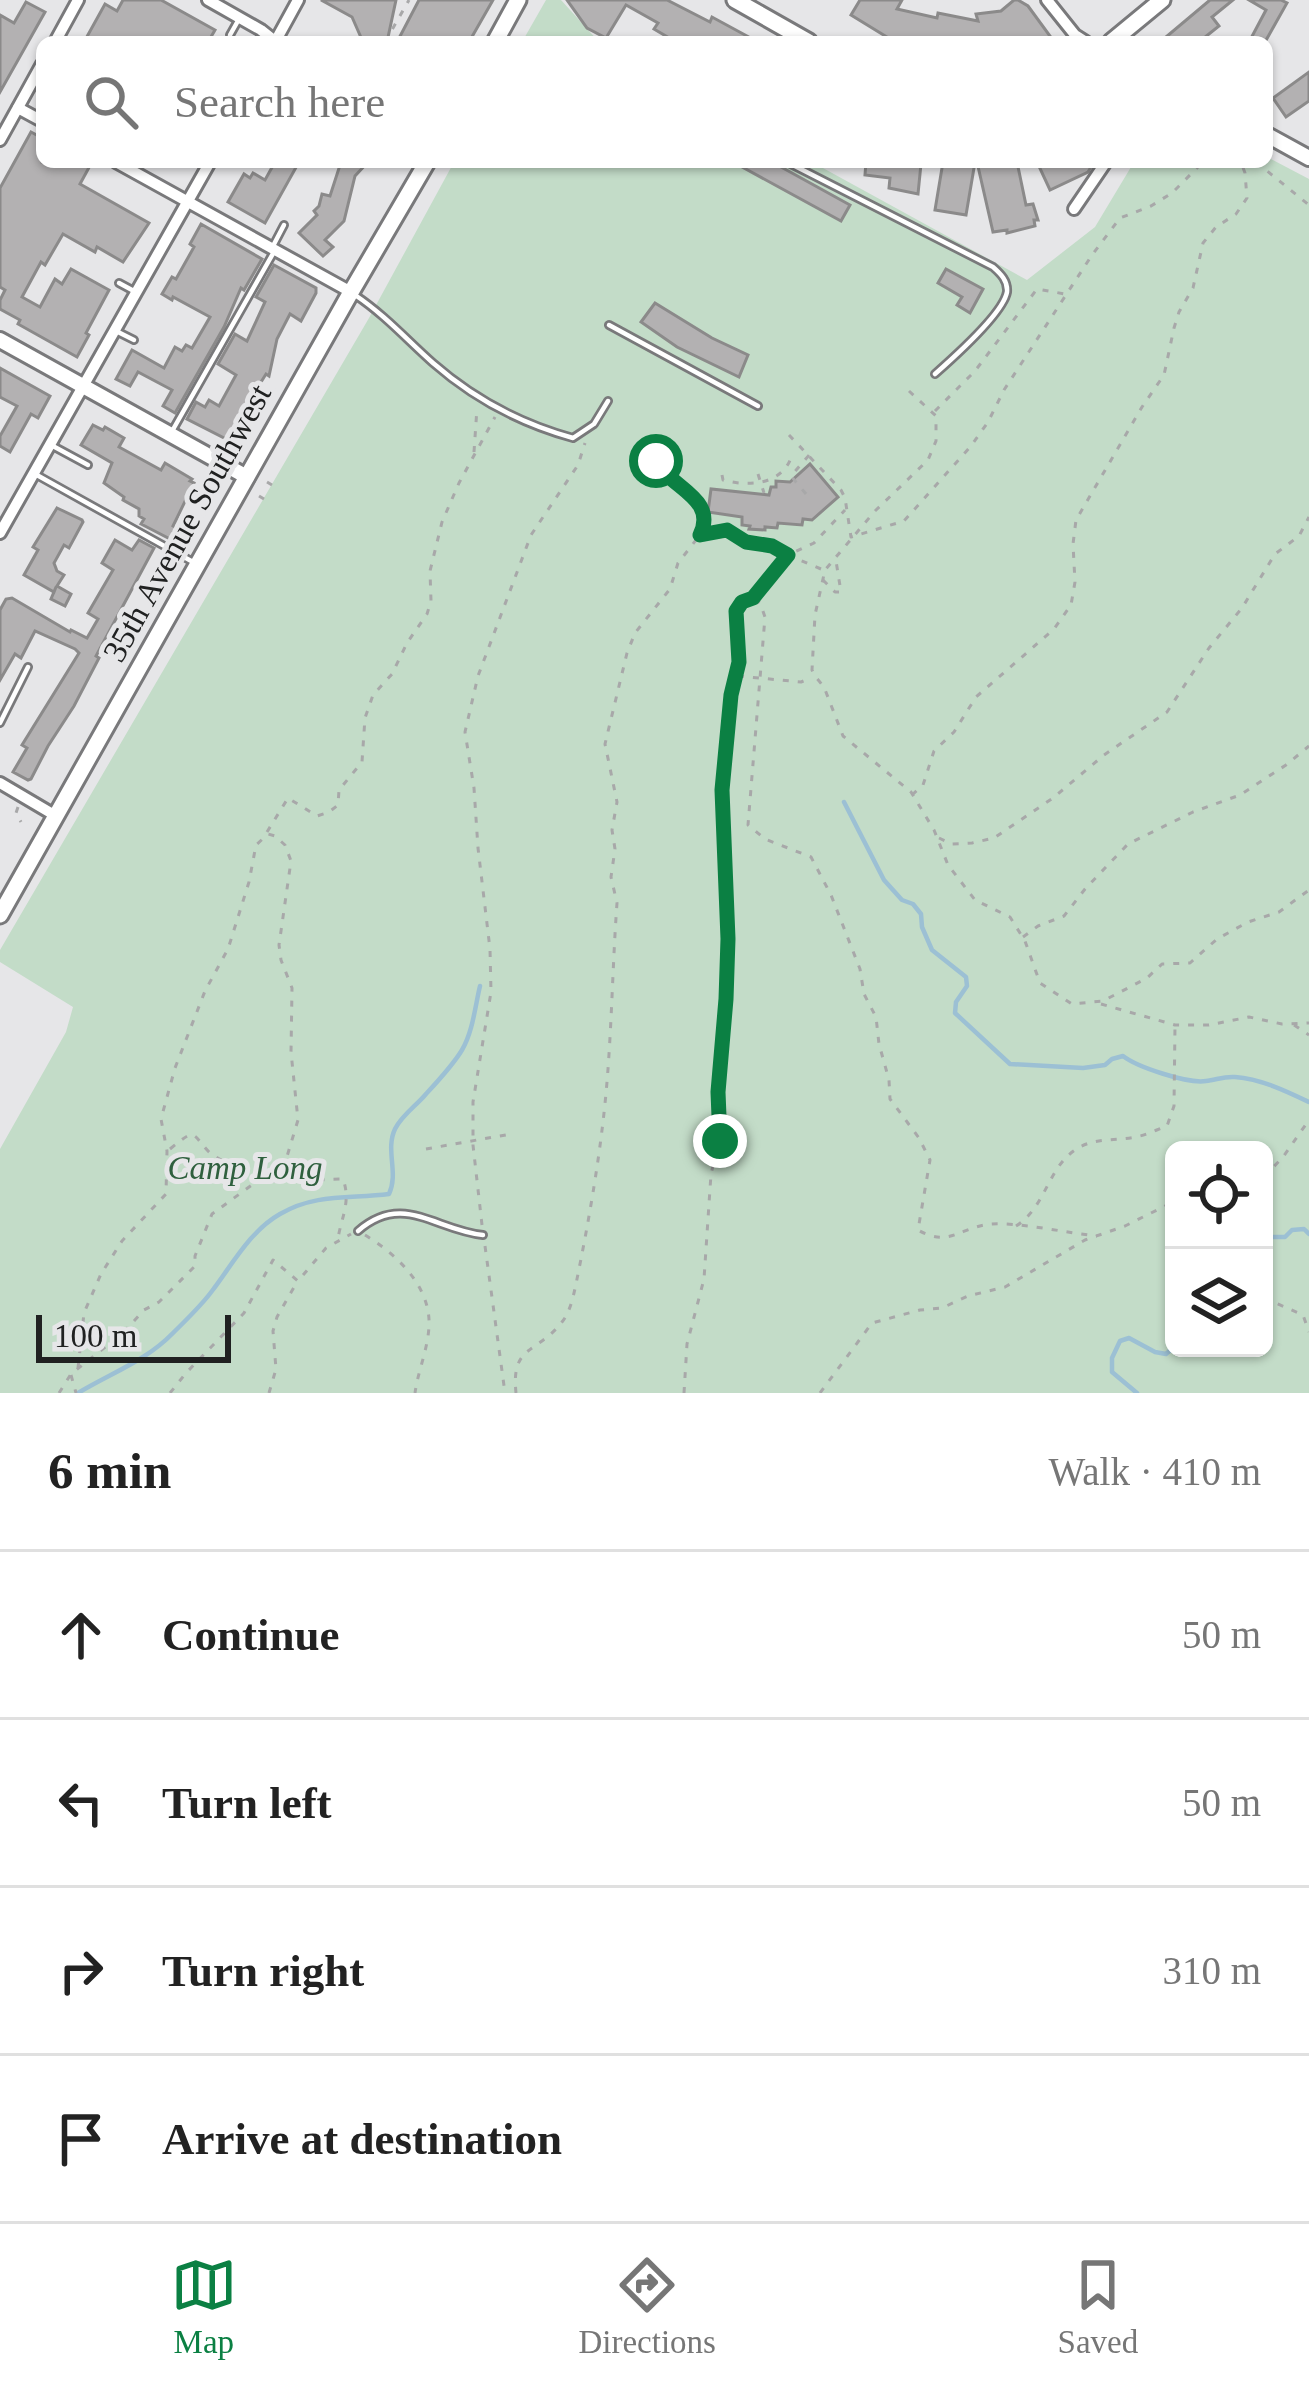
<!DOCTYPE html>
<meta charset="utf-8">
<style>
body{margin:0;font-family:Georgia,serif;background:#f2f2f2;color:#222}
.controls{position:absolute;right:36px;bottom:36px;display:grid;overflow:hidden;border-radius:18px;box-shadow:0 3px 9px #0004}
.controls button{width:108px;height:108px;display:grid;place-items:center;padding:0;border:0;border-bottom:3px solid #e0e0e0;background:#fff;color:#222;font:60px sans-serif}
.scale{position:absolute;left:36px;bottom:30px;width:195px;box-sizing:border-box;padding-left:12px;border:6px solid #202121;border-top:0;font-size:33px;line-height:42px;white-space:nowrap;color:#202121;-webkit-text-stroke:9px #e6e6e8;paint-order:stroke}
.stop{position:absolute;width:36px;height:36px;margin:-27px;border:9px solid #0b8043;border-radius:50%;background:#fff}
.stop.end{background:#0b8043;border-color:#fff;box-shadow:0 3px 12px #0008}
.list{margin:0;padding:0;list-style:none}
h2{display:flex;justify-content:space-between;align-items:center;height:156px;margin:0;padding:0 48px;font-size:51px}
h2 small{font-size:39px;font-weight:400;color:#767676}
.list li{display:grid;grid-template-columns:78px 1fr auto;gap:36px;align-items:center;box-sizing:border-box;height:168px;padding:0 48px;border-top:3px solid #e0e0e0}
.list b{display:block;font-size:45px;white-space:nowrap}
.list em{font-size:39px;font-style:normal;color:#767676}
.icon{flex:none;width:66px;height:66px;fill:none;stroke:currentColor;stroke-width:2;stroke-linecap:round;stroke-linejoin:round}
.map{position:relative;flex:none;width:1309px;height:1393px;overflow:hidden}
.search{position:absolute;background:#fff;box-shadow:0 3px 9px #0004;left:36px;right:36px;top:36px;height:132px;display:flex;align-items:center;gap:30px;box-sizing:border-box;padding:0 42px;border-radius:18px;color:#767676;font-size:45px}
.sheet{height:828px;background:#fff}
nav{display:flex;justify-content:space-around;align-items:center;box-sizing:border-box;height:168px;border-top:3px solid #e0e0e0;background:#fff;font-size:33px;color:#767676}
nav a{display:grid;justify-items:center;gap:6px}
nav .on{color:#0b8043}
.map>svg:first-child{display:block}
.green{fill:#c3dcc8;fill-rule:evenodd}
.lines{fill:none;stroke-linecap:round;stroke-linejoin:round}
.stream{stroke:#9cc0d4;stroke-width:4.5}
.building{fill:#b3b1b2;stroke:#8b8a8a;stroke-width:3}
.service-casing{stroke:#79797b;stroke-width:10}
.minor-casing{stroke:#79797b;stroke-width:16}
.tertiary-casing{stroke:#79797b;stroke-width:20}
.secondary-casing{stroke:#79797b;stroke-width:21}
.path{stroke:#a8a8a9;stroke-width:3;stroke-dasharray:6 9;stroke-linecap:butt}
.service{stroke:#fff;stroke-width:4.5}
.minor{stroke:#fff;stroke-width:10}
.tertiary{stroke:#fff;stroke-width:14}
.secondary{stroke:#fff;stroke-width:15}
.route{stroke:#0b8043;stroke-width:15}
.labels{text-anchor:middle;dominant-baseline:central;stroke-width:10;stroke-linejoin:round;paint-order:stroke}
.street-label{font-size:33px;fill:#202121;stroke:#e6e6e8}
.park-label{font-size:33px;font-style:italic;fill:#2f603e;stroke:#e6e6e8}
</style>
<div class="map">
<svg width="1309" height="1393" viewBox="0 0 1309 1393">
<rect width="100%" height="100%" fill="#e6e6e8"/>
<g class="green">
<path d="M546,0H561L599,42H522Z"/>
<path d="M1267,157L1309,179V1393H0V1149L66,1032L73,1007L0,962V950L369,318L454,162H812L1027,280L1095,227L1134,162H1267ZM1174,1150H1264V1348H1174Z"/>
</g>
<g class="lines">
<g class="stream">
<path d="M844,802L884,880L902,900L913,904L921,914L922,927L932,950L966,977L967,986L956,1002L955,1013L1010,1064L1083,1068L1105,1065L1112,1059L1123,1056C1137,1067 1188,1084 1206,1081C1216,1080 1224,1076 1235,1077C1261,1079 1286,1091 1309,1102"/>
<path d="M1264,1237H1285L1292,1230L1304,1229L1309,1234"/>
<path d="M78,1393C111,1373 146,1361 173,1333C186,1320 201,1306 212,1291C232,1265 250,1231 280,1214C316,1193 350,1199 389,1194C399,1173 385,1150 395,1129C402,1115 416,1106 426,1094C438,1081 453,1065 462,1050C473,1031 475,1007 480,986"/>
<path d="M1137,1393L1112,1372V1358L1120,1341L1129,1338L1155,1352L1166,1354L1174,1347"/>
</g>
</g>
<g class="building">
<path d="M123,0H161L215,30L208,42H84L105,4L117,11Z"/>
<path d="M321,0H396L387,42H363L352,17Z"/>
<path d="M419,0H493L469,42H397Z"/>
<path d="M567,0H667L710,22L712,17L758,42H676L654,29L658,23L626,5L606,38L587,28Z"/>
<path d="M860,0H902L897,9L937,18L938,13L978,21L976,14L1001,11L1014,0H1018L1028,6L1050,36L1043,42H895L851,15Z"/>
<path d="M1210,0H1233L1212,17L1219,26L1199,42H1160Z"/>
<path d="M1249,0H1281L1287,3L1265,42H1249L1266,10Z"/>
<path d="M26,2L45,12L0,92V15L14,23Z"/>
<path d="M1309,72V101L1286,117L1273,98Z"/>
<path d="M31,132L42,138V162H92L80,184L149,223L123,262L97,247L95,252L63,234L45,265L41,262L22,297L40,307L55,279L62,284L71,269L109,290L86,333L89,335L77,357L18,324L20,320L0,309V300L5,290L0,287V188Z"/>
<path d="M275,162H299L265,223L228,202L244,174L250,178L253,173L265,180Z"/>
<path d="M341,162H368L355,176L344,221L325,240L333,247L323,256L299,233L317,215L314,211L319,206L322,194L330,196Z"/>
<path d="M733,162H772L850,205L841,221Z"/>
<path d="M866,162L921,164L918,194L889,188L890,178L865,175Z"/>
<path d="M943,162H975L966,215L935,210Z"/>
<path d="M977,162H1017L1026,205L1033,204L1038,220H1034L1035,226L1007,233V230L993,232Z"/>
<path d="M1037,162H1094L1088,172L1050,190Z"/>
<path d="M201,224L262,259L244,290L241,288L224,327L175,413L163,406L172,390L138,372L130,386L116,379L132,350L164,368L175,347L182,351L186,345L192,348L210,317L173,297L172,300L162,294L172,277L176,279L194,247L190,244Z"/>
<path d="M274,265L316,288V293L301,321L290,314L277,339L269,376L266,374L253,395L257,398L232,442L187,419L196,402L205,407L209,400L219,406L236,375L218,364L235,334L247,341L265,302L256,297Z"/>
<path d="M946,269L983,289L970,313L957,305L962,297L938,283Z"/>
<path d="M655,303L712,338L748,355L739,377L677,347L641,322Z"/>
<path d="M0,368L50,396L38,418L31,414L10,452L0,446V436L17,406L0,397Z"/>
<path d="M93,425L103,430L105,427L124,438L119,447L161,470L165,463L192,479L190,481L194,483L173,526L178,529L172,540L141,524L144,519L139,516V509L123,500L124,497L104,483L112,463L81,445Z"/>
<path d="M810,464L838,497L812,520L803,519L802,525L778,523L777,528L765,527V530L749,529L750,526L742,525V517L708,512L711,489L769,495L771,487H776V481L790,482Z"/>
<path d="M57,508L82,520L83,522L69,548L64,545L54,563L57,571L64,575L57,586L71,594L65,606L51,599L56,587L54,592L24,575L38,550L33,547Z"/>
<path d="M115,540L132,550L139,540L154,548L96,656L99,658L74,706L48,746L31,779L28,780L13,772L27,748L22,745L79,653L75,649L35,631L21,658L15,654L0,680V610L6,599L12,598L70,632L71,630L87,638L98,619L88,613L113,570L102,563Z"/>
</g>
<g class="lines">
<defs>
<g id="service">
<path d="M230,35L239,19"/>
<path d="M787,162L993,267C1001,274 1008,281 1007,292C1003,314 952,359 935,374"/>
<path d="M273,246L284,225"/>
<path d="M119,283L132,290"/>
<path d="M355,295C385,315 407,340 433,363C473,398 522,424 573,438L594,424L608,401"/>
<path d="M609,325L758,406"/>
<path d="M116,331L134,340"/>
<path d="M171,433L275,250"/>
<path d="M51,445L88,465"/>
<path d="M35,474L193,562"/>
<path d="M0,723L28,667"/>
<path d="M358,1231C403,1192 435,1230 483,1235"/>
</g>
<g id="minor">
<path d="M208,0L261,30L276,42"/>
<path d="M1047,0L1075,35L1086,42"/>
<path d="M55,42L78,0"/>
<path d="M275,42L298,0"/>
<path d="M18,108L42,121"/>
<path d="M0,140L42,64"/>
<path d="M116,162L351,292"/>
<path d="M1074,209L1106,162"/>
<path d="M0,533L210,162"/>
<path d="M0,783L56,816"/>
</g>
<g id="tertiary">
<path d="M1267,135L1309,158"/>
<path d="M0,340L247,477"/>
</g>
<g id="secondary">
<path d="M735,0L809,42"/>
<path d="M495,42L518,0"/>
<path d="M1111,42L1162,0"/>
<path d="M0,915L351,292L427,162"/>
</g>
</defs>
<use href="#service" class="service-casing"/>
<use href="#minor" class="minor-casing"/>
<use href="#tertiary" class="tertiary-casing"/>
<use href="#secondary" class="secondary-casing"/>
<g class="path">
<path d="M385,42L409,0"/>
<path d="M1256,162L1309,205"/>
<path d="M909,391L936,416V441L928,460L875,511L825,570L815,615L812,670L815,676L824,687L843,736L911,792L934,830L948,865L975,900L1010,917L1025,941L1040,983L1072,1004L1103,1001L1147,978L1162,964L1190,963L1217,939L1248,922L1279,912L1309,890"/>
<path d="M935,411L975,371L1037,289L1065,294"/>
<path d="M789,435L841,490L845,498L851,537L904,521L971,446L988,422L1004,390L1092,255L1120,218L1151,206L1172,193L1203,162"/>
<path d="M474,452L477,408"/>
<path d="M758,474L764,493"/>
<path d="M722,475L723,480C749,487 783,485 792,455"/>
<path d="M267,482L272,485"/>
<path d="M806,494L791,476L810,454"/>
<path d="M259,496L264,499"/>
<path d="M821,569L788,555L814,543L845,510"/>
<path d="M823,580L835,592H841L836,561"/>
<path d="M755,599L760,603L765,617L748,825L765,839L811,857L831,895L860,969L864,994L876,1017L879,1044L889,1080L890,1099L919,1138L930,1160L918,1230C949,1248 960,1227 991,1224C1018,1222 1067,1233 1097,1236"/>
<path d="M738,676L801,682L811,678"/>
<path d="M912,795L923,785L934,751L954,732L976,697L1054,629L1071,605L1075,582L1073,544L1076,520L1142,407L1164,375L1174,328L1179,312L1193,288L1203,243L1216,227L1236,214L1247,198L1245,173L1241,162"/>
<path d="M18,807L16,813L21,822"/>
<path d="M267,832L288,798L317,816L329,812L338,805L339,790L362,762L365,718L373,695L392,674L407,643L427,614L431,601L430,571L442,522L459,483L495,417"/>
<path d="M939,838L952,844L972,843L994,838L1053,798L1104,755L1167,712L1209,648L1242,608L1275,554L1299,536L1309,517"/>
<path d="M1023,937L1038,926L1064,916L1085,889L1128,844L1193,812L1240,795L1286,765L1309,746"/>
<path d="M1101,1004L1175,1025H1209L1249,1017L1282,1024L1309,1023"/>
<path d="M1294,1025L1309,1035"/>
<path d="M170,1149C197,1127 191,1133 209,1152C214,1157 222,1159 226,1164C234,1171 240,1179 249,1186"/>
<path d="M426,1149L511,1134"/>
<path d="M1264,1177L1283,1157L1309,1120"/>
<path d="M482,1225L473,1145V1102L491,992L490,949L478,848L474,788L465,732L478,676L531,535L578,465L585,443"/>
<path d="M1016,1226C1046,1207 1047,1169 1075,1150C1095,1136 1118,1142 1140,1136C1149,1134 1158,1129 1167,1126L1174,1106L1175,1025"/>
<path d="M365,1235C396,1254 431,1286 429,1326C428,1349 418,1371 415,1393"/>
<path d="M485,1246L505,1393"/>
<path d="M1264,1298L1303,1315L1309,1332"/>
<path d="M78,1368L84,1313L101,1274L122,1241L166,1194L167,1151L161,1119L175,1068L205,991L228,949L249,882L256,845L268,834L275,836L285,845L291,861L279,945L281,960L292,988L291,1052L298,1120L285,1163L271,1180"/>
<path d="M71,1375L76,1393"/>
<path d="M59,1393L71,1374L123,1333L144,1310L159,1302L195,1266V1256L212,1214L256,1182L343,1179C351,1201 342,1216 338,1238"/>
<path d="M170,1393L186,1373L244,1313L273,1260L298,1281L326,1248L351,1234"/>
<path d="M269,1393L276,1369L273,1331L277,1317L297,1282"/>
<path d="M516,1393C511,1344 536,1355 562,1322C571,1311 574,1293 577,1279C591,1210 603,1139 608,1069C612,1014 613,958 617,903L611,877L615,849L612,830L617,802L605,744L627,653L635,633L670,589L678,563L700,535L705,521V511L697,500L658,467L655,445"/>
<path d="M684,1393L687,1344L704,1279L711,1174L721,1133L718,1092L726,999L728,939L723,790L731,695L739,662L736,611L742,601L753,597L788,555L772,546L747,542L732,532L703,534"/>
<path d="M820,1393L872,1323L920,1310L942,1308L968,1296L1005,1287L1085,1240L1125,1226L1165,1206L1174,1205"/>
</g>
<use href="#service" class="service"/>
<use href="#minor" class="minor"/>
<use href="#tertiary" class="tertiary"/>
<use href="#secondary" class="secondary"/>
</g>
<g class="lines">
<path class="route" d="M656,461C670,488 718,498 700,535L727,530L746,542L772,546L788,555L753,598L742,602L736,611L739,662L731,695L722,790L728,939L726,999L718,1092L720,1141"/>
</g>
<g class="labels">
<g class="street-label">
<text transform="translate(187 523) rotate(-61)">35th Avenue Southwest</text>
</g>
<g class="park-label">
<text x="245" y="1168">Camp Long</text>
</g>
</g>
</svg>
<div class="controls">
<button><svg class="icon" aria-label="locate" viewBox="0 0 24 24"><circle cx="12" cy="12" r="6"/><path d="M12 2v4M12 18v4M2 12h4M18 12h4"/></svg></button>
<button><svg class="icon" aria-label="layers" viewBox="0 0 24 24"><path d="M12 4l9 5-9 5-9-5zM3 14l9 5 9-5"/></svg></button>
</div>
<div class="scale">100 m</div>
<div class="stop" style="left:656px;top:461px"></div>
<div class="stop end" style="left:720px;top:1141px"></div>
<div class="search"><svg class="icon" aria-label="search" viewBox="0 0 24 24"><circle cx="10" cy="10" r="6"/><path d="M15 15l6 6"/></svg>Search here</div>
</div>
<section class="sheet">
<h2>6 min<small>Walk · 410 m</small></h2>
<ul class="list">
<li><svg class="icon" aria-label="ahead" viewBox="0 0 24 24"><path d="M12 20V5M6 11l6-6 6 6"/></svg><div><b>Continue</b></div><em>50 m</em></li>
<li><svg class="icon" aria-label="left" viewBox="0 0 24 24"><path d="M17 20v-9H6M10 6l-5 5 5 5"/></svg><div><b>Turn left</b></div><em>50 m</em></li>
<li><svg class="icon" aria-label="right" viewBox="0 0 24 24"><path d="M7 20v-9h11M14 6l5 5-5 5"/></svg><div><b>Turn right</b></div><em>310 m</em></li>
<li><svg class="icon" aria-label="arrive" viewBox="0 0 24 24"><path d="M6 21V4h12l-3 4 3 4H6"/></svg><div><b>Arrive at destination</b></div></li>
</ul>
</section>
<nav>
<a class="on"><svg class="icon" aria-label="map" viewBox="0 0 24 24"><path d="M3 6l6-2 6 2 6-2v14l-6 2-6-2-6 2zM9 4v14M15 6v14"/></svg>Map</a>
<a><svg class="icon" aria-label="directions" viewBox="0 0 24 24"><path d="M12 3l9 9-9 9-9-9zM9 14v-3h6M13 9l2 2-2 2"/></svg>Directions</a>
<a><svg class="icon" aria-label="saved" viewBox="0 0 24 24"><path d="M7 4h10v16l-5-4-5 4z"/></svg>Saved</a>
</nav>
